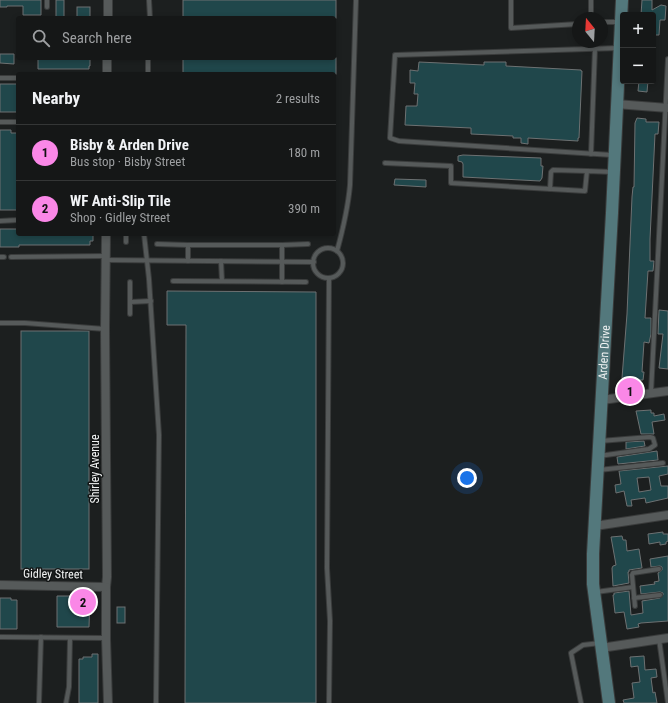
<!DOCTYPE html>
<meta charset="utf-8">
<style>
body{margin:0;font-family:"Roboto Condensed",sans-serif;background:#222424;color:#f1f3f6}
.controls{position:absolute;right:12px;top:12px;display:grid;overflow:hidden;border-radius:4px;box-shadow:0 2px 6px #0003}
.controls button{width:36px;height:36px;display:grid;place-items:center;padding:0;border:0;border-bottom:1px solid #343636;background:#151717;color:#f1f3f6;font:20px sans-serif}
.compass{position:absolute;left:572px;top:12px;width:36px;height:36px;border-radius:50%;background:#151717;box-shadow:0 2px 6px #0003;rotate:342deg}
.you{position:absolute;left:467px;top:478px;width:14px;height:14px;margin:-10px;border:3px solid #fff;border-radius:50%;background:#1a73e8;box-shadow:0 0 0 6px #1a73e833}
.badge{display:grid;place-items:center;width:26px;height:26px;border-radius:50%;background:#fa87e7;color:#111;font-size:13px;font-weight:700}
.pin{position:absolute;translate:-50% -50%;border:2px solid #fff;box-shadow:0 1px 4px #0006}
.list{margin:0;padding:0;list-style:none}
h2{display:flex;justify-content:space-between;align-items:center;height:52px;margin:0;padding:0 16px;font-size:17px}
h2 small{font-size:13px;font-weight:400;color:#9d9fa1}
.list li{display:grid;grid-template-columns:26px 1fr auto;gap:12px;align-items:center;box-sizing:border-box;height:56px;padding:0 16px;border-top:1px solid #343636}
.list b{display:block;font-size:15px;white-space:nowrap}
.list p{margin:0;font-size:13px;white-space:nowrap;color:#9d9fa1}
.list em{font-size:13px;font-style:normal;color:#9d9fa1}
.icon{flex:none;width:22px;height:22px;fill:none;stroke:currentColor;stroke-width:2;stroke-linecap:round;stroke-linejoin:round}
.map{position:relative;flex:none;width:668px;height:703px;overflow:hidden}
.search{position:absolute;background:#151717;box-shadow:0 2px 6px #0003;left:16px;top:16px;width:320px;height:44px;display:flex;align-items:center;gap:10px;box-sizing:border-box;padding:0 14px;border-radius:4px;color:#9d9fa1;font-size:15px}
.panel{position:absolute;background:#151717;box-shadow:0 2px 6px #0003;left:16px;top:72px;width:320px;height:164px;border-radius:4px}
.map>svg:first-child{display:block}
.building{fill:#20474b;stroke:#6d7172;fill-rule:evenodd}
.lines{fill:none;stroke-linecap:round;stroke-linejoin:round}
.lane-casing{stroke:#3a3c3c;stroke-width:6}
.street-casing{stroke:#3a3c3c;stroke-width:10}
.secondary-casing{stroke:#3a3c3c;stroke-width:14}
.lane{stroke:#565a5a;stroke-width:4}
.street{stroke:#565a5a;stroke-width:8}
.secondary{stroke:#53787c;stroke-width:12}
.labels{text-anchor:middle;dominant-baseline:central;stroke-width:3;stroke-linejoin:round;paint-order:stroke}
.street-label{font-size:12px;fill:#f1f3f3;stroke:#131616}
</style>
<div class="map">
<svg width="668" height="703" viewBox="0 0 668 703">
<rect width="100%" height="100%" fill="#1c1f1f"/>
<g class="building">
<path d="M0,0H41V15H23V6H7V7H0Z"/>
<rect x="56" y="0" width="8" height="18"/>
<rect x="183" y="0" width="153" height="18"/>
<path d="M642,0H652V10L661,5L666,6L665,20H660L659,35H653V15H641Z"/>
<rect x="77" y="7" width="13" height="11"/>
<path d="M0,54H14V64L0,63Z"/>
<path d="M38,58H90V66H89V69H38Z"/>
<rect x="183" y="58" width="153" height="16"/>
<path d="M419,62L484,65V62H506V66L581,70V71H582L579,138H578V141L528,138V144L521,143V138H513V136L471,134V128L405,125L406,106H417L418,94H414L415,83H410V70L418,71Z"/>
<path d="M639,81H648L647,92L638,91Z"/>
<rect x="0" y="84" width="18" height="28"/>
<path d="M637,118L646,119V122H659L658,134H655L650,239V261H654L653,271H648L645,318H651V334L649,343L644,342L642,372H644L643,380H639V386L624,385V379L622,378L627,314L632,197L633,187H634L635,123Z"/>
<path d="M0,130H11V133H18V210H0Z"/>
<path d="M463,155L541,158V166H543L542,178L540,181L463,177V164L462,162L458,161V156Z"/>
<path d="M395,179L426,180V187L394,185Z"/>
<path d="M0,229H18V234H93V241H90V245H19V247H0Z"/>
<path d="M167,291L316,292V703H185L186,325H167Z"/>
<path d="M659,310L668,311V369L659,368L663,334H658Z"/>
<rect x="21" y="331" width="68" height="238"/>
<path d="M651,410V413H654V416L664,414L665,420L652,422L654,434H641L636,411Z"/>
<path d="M644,441L645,446L626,449V442Z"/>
<path d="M657,451L658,460L618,464L617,457Z"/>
<path d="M668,466V474L659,476L661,486H668V498L646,503L645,498L631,500L632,506H627L624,491L616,493L615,485L621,484L619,471ZM649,477L651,490L639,492L637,478Z"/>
<path d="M663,532V534H668V541L666,542V544L660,545V542L649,544L648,534Z"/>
<path d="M622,536L623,540H626L627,551L639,549L642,568L629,570V572H628L629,583L613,586L612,568L613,566L616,565L611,537Z"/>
<path d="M668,556V621L641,623L638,624L639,627L627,629L624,612L615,613L613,595H614V593L629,591L631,615L643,613L642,601L660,598L663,595V593L660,592L641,594L640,586L655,584L654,582L659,581L658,573L662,570V567L660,566L651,567L650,559Z"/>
<path d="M82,595H90L89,627H57V596H82Z"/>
<path d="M0,598H11V600H17V629H0Z"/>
<rect x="117" y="607" width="8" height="16"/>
<path d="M92,654H98V703H79V659H83V657H92Z"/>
<path d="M644,656L645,670L656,669L657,677L651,678L653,693L655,692L657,703H624L623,700L634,698L632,683L640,682L638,666L631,667L630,657Z"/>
</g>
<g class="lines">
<defs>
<g id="lane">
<path d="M47,0V7"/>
<path d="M149,0L150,18"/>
<path d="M511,0V28L578,24"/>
<path d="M591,0V18"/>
<path d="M602,22H620"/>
<path d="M148,74V58"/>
<path d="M0,78H18"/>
<path d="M0,122H18"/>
<path d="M591,154L595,48"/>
<path d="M612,155L399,141L390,138L395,55L619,48"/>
<path d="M385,163L451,166V183L585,191L587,171L613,172"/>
<path d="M550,189L551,172L553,170L587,171"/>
<path d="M0,221L18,220"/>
<path d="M126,234V242"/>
<path d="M144,234L149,279L159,435L156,703"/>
<path d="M157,244L188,245"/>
<path d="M282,245L308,244"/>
<circle cx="328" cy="263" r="15"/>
<path d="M337,251C343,229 348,208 350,185L356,0"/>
<path d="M0,257H4"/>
<path d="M11,257L106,256"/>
<path d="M106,260L314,262"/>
<path d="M188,261V245H282V282"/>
<path d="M221,261L222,281"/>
<path d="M173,281L306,282"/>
<path d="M130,302L151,301"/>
<path d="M130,314V282"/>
<path d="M0,323H25L105,329"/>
<path d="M651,393L668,59"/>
<path d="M599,456L649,449L655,445L653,438L650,437L600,441"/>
<path d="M599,470L663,463"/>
<path d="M596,592L633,587"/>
<path d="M634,598L660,595"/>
<path d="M635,606L632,575L633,573L659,569"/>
<path d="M0,637L106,638"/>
<path d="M659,639L668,703"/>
<path d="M39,703L41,637"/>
<path d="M66,703L69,687L70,638"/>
<path d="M329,703L330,621L327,568L329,278"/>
<path d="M581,703L571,653L583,645L600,643"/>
</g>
<g id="street">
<path d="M108,18V0"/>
<path d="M107,74V58"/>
<path d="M616,104L668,108"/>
<path d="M106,234L105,329L107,577L106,587V638L108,703"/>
<path d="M602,400L668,391"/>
<path d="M595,526L668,515"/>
<path d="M0,585L106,587"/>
<path d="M601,648L668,638"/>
</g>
<g id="secondary">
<path id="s1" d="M609,703L593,584V554L612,213L622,0"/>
</g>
</defs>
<use href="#lane" class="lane-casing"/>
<use href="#street" class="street-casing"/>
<use href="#secondary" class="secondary-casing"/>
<use href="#lane" class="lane"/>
<use href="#street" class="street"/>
<use href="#secondary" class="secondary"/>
</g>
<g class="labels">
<g class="street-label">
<text stroke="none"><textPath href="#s1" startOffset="352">Arden Drive</textPath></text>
<text transform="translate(95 469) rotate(-90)">Shirley Avenue</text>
<text transform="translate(53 574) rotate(1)">Gidley Street</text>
</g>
</g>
</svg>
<div class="controls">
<button>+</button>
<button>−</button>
</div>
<svg class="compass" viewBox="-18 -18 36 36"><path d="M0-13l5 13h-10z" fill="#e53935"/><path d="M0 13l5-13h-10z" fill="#9d9fa1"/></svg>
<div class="you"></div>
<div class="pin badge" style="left:630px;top:391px">1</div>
<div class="pin badge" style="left:83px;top:602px">2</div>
<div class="search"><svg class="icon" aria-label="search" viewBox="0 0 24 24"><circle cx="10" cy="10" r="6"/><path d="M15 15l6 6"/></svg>Search here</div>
<section class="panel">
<h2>Nearby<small>2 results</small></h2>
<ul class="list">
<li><span class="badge">1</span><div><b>Bisby &amp; Arden Drive</b><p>Bus stop · Bisby Street</p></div><em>180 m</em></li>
<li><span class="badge">2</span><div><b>WF Anti-Slip Tile</b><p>Shop · Gidley Street</p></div><em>390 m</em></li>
</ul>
</section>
</div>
